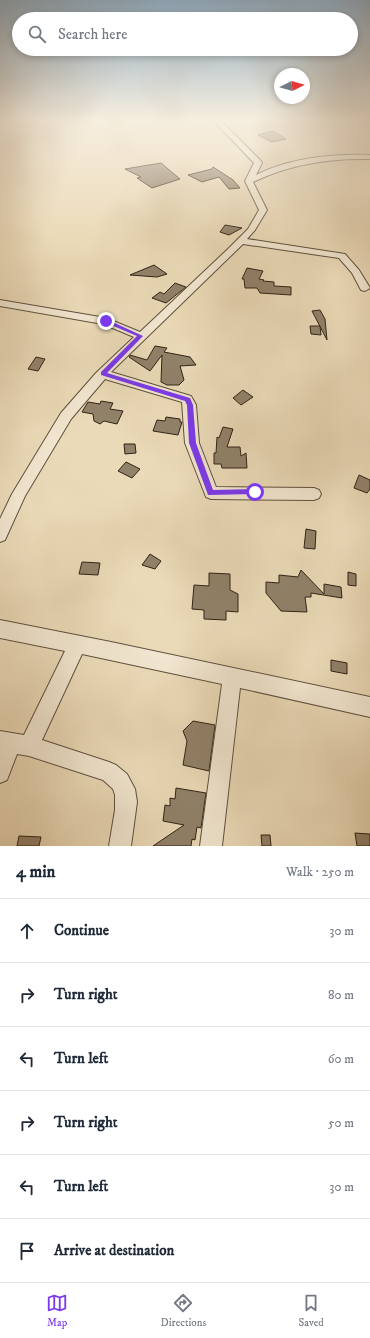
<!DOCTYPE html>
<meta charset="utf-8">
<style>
body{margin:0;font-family:"IM FELL DW Pica",serif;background:#f2f2f3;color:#1f2937}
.compass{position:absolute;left:274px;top:68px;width:36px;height:36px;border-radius:50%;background:#fff;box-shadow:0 2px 6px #0003;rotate:84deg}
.stop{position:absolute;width:12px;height:12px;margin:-9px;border:3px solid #7c3aed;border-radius:50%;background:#fff}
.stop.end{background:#7c3aed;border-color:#fff;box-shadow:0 1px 4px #0008}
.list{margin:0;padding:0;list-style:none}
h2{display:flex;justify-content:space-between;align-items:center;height:52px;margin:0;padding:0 16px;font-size:17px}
h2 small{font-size:13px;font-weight:400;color:#747a83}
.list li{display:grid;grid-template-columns:26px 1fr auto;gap:12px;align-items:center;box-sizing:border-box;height:64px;padding:0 16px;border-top:1px solid #e0e1e3}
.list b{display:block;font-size:15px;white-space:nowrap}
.list em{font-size:13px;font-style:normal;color:#747a83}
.icon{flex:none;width:22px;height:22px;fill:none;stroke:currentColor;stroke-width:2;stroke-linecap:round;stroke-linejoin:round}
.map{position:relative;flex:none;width:370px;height:846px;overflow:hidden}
.search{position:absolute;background:#fff;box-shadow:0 2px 6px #0003;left:12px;right:12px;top:12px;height:44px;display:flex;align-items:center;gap:10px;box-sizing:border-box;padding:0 14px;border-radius:22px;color:#747a83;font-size:15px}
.sheet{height:436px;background:#fff}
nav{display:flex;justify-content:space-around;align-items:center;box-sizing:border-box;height:56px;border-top:1px solid #e0e1e3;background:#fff;font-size:11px;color:#747a83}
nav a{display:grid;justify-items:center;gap:2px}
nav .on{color:#7c3aed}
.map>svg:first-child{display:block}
.building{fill:#91826a;stroke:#302315}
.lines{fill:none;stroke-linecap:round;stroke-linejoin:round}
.minor-casing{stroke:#5f513e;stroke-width:2}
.minor{fill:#f2e7d1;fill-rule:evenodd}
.route{fill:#7c3aed}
</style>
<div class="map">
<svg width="370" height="846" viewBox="0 0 370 846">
<rect width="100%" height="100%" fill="#ebdab8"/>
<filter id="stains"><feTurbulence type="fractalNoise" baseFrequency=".005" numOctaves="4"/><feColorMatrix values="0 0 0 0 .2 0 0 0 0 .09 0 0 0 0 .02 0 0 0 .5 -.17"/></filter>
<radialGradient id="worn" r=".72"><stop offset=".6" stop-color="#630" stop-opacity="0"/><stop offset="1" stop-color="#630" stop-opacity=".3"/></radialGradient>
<g class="building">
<path d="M273,131L286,139L272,142L258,135Z"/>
<path d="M161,163L180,179L152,188L137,178L141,177L125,169Z"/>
<path d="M213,167L233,180L240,188L229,189L219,177L202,182L188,175L212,169Z"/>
<path d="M225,225L242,228L229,235L220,232Z"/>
<path d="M154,265L167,274L157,277L130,275Z"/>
<path d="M247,268L263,271L259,279L264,280L263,281L274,282V286L291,287V295L260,293L257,288H245L244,279H242Z"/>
<path d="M175,283L186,287L166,303L152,298L160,292L164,294Z"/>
<path d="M320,310L325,319L327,340L312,311Z"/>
<path d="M310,326H320L321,335L311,334Z"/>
<path d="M155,346L167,348L164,352L190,357L196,365L180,366L184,380L179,385H167L161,382L162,355L150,371L129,357L130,355L147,360Z"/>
<path d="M36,357L45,359L38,371L28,369Z"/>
<path d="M243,390L253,397L241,405L233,398Z"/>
<path d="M101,401L113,403L110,409L123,411L117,424L104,421L100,424L94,421L93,414L82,412L88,402L100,404Z"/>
<path d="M166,417L180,419V422H182L178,435L153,431L157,420L165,421Z"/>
<path d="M223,427L233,429L227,447H240L241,456L246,453L247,468H222L221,464H214V453H216L217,437L219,438Z"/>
<path d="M124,444H135L136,453L125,454Z"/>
<path d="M126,462L140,469L132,478L118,471Z"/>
<path d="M359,475L370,480V489L367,493L354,488Z"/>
<path d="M306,529L316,531L315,549L304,548Z"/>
<path d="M150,554L161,561L155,569L142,565Z"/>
<path d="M82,562L100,563L98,575L79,574Z"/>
<path d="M301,570L324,594V584L341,587L342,598L311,593V597H305L307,612L281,611L266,593V582L279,583V575L298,577Z"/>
<path d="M348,572L356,574V586L348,585Z"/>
<path d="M209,573L230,574V590L238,594V612L226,611V620L204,619V610L192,609L194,585L209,586Z"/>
<path d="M331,660L347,663V674L331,671Z"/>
<path d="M193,721L215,725L209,771L183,765L187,741L183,731Z"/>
<path d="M176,788L206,793L201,828L197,827L195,840L192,839L191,846H153L184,825L163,821L165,805L170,806V798L175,799Z"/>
<path d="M355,833L370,834V846H357Z"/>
<path d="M261,835H270L271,846H262Z"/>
<path d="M19,836L41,837L39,846H17Z"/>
</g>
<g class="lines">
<defs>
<g id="minor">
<path d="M213,120H220L261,161L262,163L256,175C290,158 332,154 370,155V159C330,158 290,164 253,182L267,210L255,230L247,239L345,254L359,270L370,288L365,291L361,290L352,273L339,258L243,244L111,372L191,396L196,405L199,443L216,487L314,488L319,490L321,494L319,498L314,500L211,499L206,497L185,443L182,402L105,379L71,419L25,496L5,540L0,542V519L12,494L61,413L96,373L134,337L103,324L0,306V300L106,318L140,332L228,249L248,229L259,210L245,181L254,163Z"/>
<path d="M0,620L111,642L370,697V717L240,688L222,846H200L222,684L82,654L42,740L109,762L116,765L127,774L135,789L137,802L131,846H109L115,810V795L113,789L103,780L29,756L17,754L7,780L0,783V731L24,735L65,651L0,638Z"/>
</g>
</defs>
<use href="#minor" class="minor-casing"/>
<use href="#minor" class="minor"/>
</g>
<linearGradient id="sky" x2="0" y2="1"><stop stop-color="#8faabf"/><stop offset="0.5" stop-color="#f6eedf"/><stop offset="1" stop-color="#f6eedf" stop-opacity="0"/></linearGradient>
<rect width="370" height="239" fill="url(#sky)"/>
<path class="route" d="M104,320H108L143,336L107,373L190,398L193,405L196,443L213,490L255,489L258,492L257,494L208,495L189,443L187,405L185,401L101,375V372L137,336L104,322Z"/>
<rect width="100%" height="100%" filter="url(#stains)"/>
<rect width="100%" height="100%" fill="url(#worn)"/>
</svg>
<svg class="compass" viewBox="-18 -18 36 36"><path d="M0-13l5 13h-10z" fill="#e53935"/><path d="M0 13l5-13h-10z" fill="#747a83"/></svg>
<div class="stop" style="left:255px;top:492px"></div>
<div class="stop end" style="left:106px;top:321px"></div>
<div class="search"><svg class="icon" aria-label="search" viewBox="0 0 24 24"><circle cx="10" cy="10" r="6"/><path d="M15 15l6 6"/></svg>Search here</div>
</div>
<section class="sheet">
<h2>4 min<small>Walk · 250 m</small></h2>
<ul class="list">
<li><svg class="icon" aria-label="ahead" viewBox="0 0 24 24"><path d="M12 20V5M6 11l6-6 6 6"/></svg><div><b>Continue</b></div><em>30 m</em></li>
<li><svg class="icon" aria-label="right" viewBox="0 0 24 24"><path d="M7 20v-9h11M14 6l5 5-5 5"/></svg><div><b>Turn right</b></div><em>80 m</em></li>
<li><svg class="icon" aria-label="left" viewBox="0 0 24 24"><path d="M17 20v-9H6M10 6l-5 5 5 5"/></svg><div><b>Turn left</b></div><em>60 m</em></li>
<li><svg class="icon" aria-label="right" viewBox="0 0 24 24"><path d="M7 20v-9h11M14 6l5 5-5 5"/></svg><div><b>Turn right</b></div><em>50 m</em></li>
<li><svg class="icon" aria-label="left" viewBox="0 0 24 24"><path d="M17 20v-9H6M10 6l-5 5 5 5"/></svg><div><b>Turn left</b></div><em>30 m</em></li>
<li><svg class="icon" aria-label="arrive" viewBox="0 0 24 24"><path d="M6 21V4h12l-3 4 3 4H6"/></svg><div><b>Arrive at destination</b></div></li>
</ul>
</section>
<nav>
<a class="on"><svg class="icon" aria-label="map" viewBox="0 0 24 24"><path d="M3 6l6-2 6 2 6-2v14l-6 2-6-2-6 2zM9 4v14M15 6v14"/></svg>Map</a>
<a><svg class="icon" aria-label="directions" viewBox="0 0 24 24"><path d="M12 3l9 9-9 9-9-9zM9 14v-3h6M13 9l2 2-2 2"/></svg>Directions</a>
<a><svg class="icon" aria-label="saved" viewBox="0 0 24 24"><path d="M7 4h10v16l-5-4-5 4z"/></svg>Saved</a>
</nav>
